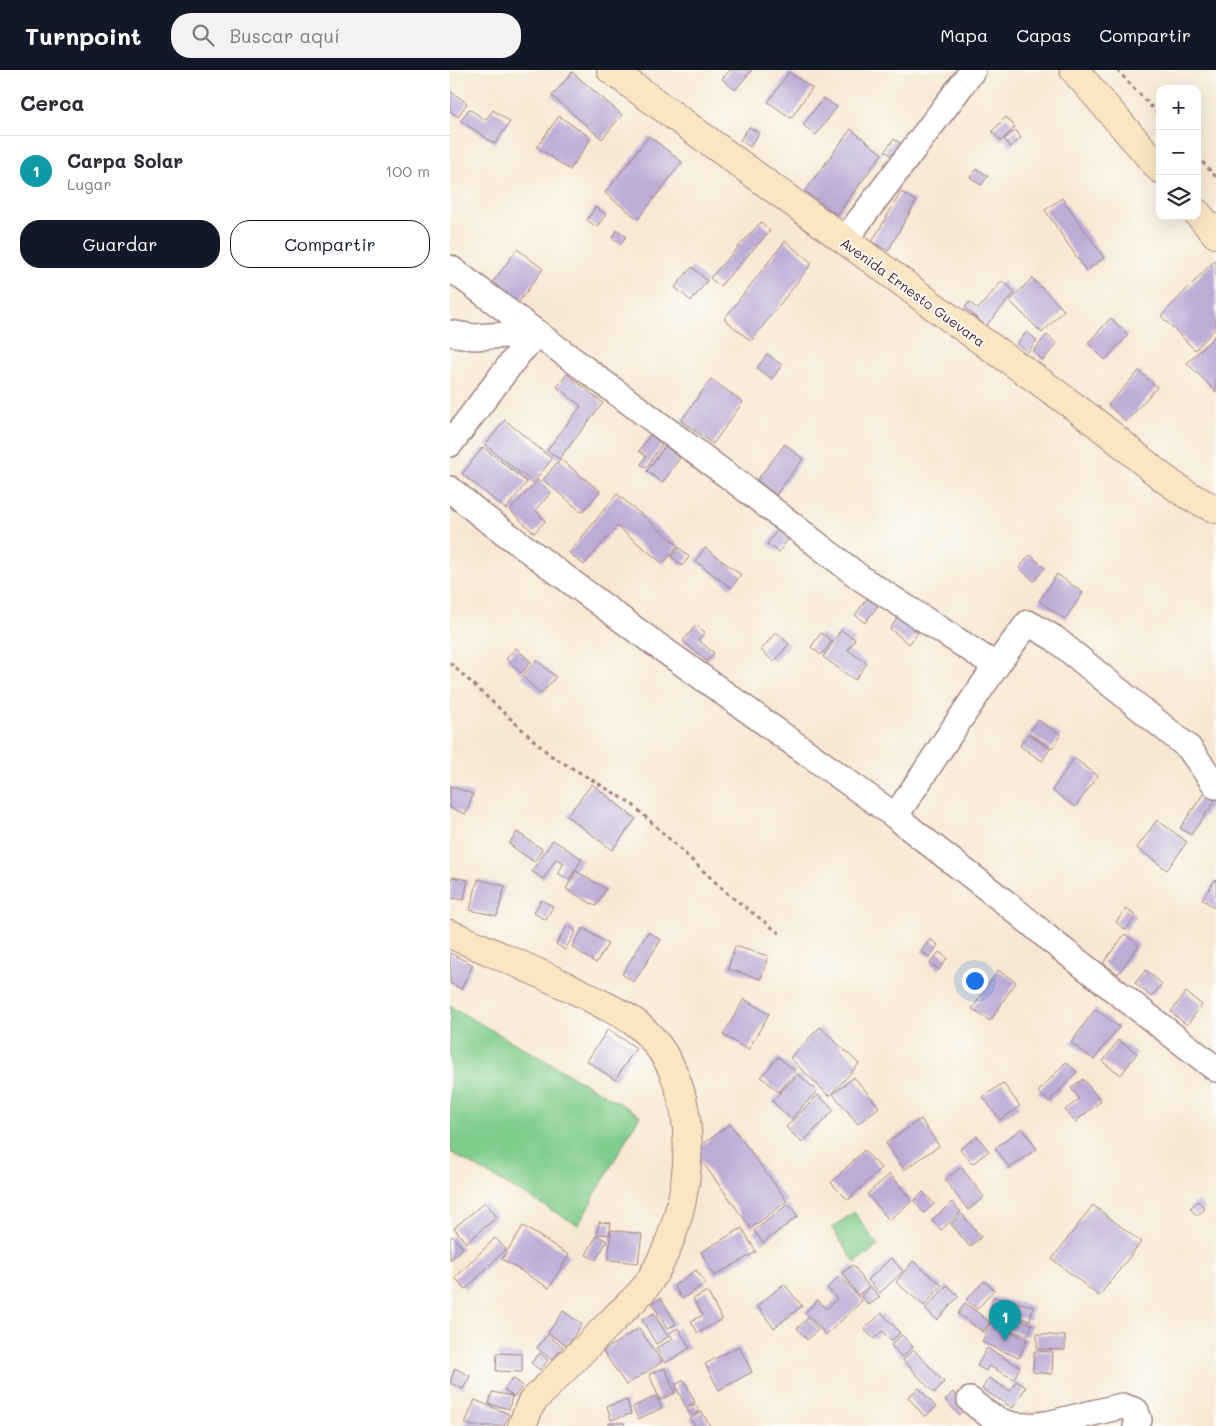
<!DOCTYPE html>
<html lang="es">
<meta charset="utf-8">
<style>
body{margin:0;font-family:Mali,sans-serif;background:#f2f2f3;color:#2b2b33}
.controls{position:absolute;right:15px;top:15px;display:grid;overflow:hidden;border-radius:10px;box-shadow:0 5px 20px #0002}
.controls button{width:45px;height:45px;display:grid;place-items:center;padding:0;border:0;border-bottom:1px solid #e1e1e2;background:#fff;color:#2b2b33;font:25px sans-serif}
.you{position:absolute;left:524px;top:910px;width:18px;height:18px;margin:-12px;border:4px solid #fff;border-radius:50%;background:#1a73e8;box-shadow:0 0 0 8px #1a73e833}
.badge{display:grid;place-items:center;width:32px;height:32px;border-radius:50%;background:#111827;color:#fff;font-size:16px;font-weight:700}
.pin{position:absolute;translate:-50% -41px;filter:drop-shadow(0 1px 2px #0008)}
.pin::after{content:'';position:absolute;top:26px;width:18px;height:15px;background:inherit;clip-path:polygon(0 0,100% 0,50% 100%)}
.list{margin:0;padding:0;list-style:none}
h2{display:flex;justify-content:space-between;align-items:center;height:65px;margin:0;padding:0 20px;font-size:21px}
h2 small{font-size:16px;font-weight:400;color:#7c7c81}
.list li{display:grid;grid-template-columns:32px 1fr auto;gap:15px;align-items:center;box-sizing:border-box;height:70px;padding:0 20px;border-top:1px solid #e1e1e2}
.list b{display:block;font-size:19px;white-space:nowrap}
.list p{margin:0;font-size:16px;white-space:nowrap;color:#7c7c81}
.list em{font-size:16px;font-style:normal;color:#7c7c81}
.actions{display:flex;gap:10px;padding:15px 20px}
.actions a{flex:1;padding:11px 0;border:1px solid #111827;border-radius:20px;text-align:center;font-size:18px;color:#111827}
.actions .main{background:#111827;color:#fff}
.icon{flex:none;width:28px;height:28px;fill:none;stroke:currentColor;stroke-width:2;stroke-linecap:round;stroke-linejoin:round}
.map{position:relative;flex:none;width:766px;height:1356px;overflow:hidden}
header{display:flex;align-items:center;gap:30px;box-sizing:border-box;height:70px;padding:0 25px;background:#111827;color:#fff}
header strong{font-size:24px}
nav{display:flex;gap:28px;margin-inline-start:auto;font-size:18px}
.search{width:350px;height:45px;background:#f2f2f3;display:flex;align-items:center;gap:12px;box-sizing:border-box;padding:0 18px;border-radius:20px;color:#7c7c81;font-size:19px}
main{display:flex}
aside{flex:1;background:#fff}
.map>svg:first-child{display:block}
.green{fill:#7fcc8b;stroke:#64765b}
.building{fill:#bdacd6}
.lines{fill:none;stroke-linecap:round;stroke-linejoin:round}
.street-casing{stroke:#a0847f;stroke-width:28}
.secondary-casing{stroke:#a0847f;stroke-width:30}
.path{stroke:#a0847f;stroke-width:3;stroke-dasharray:4 4;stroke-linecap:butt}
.street{stroke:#fff;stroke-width:25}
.secondary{stroke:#fbe6c4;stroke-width:28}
.labels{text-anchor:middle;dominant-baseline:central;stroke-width:4;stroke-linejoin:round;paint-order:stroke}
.street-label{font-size:14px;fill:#4a1f2b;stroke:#fdfcf7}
</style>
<header>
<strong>Turnpoint</strong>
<div class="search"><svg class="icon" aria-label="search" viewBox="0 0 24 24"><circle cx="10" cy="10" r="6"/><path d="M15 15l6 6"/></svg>Buscar aquí</div>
<nav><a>Mapa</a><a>Capas</a><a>Compartir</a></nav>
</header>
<main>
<aside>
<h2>Cerca<small></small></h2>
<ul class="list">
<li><span class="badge" style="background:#0f9aa8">1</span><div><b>Carpa Solar</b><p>Lugar</p></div><em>100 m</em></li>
</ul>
<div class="actions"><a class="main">Guardar</a><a>Compartir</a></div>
</aside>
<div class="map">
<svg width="766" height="1356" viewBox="0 0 766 1356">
<rect width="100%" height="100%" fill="#fdfcf7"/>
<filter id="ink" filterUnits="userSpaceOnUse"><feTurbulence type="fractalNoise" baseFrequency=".02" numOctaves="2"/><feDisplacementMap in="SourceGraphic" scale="10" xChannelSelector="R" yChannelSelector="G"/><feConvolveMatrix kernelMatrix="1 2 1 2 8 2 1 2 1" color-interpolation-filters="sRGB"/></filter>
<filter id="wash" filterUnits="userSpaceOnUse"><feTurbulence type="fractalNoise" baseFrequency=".0096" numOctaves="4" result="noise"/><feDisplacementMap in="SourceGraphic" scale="20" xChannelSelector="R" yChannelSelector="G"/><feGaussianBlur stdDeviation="1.12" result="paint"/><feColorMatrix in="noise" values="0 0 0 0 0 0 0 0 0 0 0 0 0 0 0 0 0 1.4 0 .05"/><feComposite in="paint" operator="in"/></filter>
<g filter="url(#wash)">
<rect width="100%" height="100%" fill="#f7e8d3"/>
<g class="green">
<path d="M0,936L190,1045L128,1155L0,1082Z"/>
<path d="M404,1142L428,1176L405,1193L382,1158Z"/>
</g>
<g id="blocks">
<g class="building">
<path d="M280,0H302L285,20L272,9Z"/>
<path d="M122,2L172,45L152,69L102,26Z"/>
<path d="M339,2L362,18L341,48L318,32Z"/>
<path d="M0,21L17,33L8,47L0,41Z"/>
<path d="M373,28L387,37L366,65L353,55Z"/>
<path d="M19,39L36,50L43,40L60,52L45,74L11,51Z"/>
<path d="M109,46L141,68L120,100L87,77Z"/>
<path d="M556,47L565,57L551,71L542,61Z"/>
<path d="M299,57L309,63L300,77L290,70Z"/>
<path d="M401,59L432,84L387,145L355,121Z"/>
<path d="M566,60L571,68L560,77L554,69Z"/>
<path d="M199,66L232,92L188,149L155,123Z"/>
<path d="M444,69L455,77L446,89L435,81Z"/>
<path d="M527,99L538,106L531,115L520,107Z"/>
<path d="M451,122L466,131L438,181L422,172Z"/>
<path d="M612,128L654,188L636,201L595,140Z"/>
<path d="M145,137L156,144L147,157L137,150Z"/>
<path d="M311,152L320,161L270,216L260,208Z"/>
<path d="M167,160L176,166L171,174L162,168Z"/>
<path d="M335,171L362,193L301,271L274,249Z"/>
<path d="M67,179L93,199L66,236L40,216Z"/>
<path d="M766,189V258L745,280L711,246Z"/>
<path d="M242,197L257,211L241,231L225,217Z"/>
<path d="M582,208L614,240L592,263L560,231Z"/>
<path d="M552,211L565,222L536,256L515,238L519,232L528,239Z"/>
<path d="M661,248L678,265L655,290L638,273Z"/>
<path d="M577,262L587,270L578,282L567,274Z"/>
<path d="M597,265L607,274L593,290L583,281Z"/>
<path d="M766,265V322L737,293Z"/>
<path d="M317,284L332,295L322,309L307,298Z"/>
<path d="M689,301L707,317L676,352L658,335Z"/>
<path d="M117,304L153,333L109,389L97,380L131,336L107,317Z"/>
<path d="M261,309L293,332L263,374L231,351Z"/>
<path d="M55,350L102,389L83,413L35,375Z"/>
<path d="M200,365L212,374L196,398L191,394L196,386L189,381Z"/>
<path d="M335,374L353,389L326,425L307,410Z"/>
<path d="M215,376L230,388L212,413L197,401Z"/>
<path d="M33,377L77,412L56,439L12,404Z"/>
<path d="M110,389L150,421L132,442L93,410Z"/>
<path d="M88,410L101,423L85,440L95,451L84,463L60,440Z"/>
<path d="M167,424L228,475L213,494L167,456L134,495L119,483Z"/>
<path d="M328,459L339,468L329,482L317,474Z"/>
<path d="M229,477L239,487L232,496L221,486Z"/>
<path d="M255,478L291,505L281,518L245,491Z"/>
<path d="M580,485L595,498L584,511L569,498Z"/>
<path d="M607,504L633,523L615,549L589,531Z"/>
<path d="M418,527L429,534L415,553L405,545Z"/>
<path d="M448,547L468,563L459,574L440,559Z"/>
<path d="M246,555L255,562L248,570L264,583L257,591L233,571Z"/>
<path d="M391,560L405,569L398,580L417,593L405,610L373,587Z"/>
<path d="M326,562L339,574L324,592L311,580Z"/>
<path d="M371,563L382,571L371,585L361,577Z"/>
<path d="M66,578L81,592L71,603L56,589Z"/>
<path d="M87,590L106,607L91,624L72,606Z"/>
<path d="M588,650L611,665L602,678L579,663Z"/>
<path d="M578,664L600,679L592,691L570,676Z"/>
<path d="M624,688L648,706L625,737L602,720Z"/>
<path d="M142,714L186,749L162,780L117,746Z"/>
<path d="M0,716L23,724L16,744L0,738Z"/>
<path d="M754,723L765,731L741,765L730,758Z"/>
<path d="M707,750L737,772L717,800L687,778Z"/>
<path d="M67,762L92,779L84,792L59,774Z"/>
<path d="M103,770L132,789L119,810L108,803L114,793L106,789L93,809L82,801Z"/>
<path d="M126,801L156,819L146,836L116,819Z"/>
<path d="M2,807L18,810L14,830L0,828Z"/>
<path d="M28,809L55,816L47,846L20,840Z"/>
<path d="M766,809V839L752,829Z"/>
<path d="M91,830L103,836L96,850L84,843Z"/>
<path d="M676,839L686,846L676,860L666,852Z"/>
<path d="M118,855L126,861L115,880L106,874Z"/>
<path d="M133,858L158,874L146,893L122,877Z"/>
<path d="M198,862L211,870L184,912L172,904Z"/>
<path d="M675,864L689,875L668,904L653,893Z"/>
<path d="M480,869L488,875L480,887L471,882Z"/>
<path d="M285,876L318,886L311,909L278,899Z"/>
<path d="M489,882L497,888L489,900L480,893Z"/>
<path d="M0,883L23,895L11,919L0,913Z"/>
<path d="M548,900L566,912L540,951L522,939Z"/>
<path d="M696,900L712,914L701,927L685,913Z"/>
<path d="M736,922L752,935L737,955L721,942Z"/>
<path d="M294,929L319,944L298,980L273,965Z"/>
<path d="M645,939L669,957L644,990L621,973Z"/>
<path d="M370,957L409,994L379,1026L340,988Z"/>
<path d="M158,959L186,978L165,1010L137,991Z"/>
<path d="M668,970L687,983L671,1005L653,992Z"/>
<path d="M328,987L346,1002L329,1022L311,1007Z"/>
<path d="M616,992L627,1002L599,1032L588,1022Z"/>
<path d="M348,1004L367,1021L341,1049L322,1031Z"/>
<path d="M404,1007L429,1037L408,1054L383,1024Z"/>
<path d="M633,1009L651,1031L625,1052L615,1040L629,1029L621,1018Z"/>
<path d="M553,1013L570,1036L550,1050L533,1027Z"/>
<path d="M368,1025L384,1040L352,1073L336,1057Z"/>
<path d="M471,1049L489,1076L454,1100L436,1073Z"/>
<path d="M280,1054L337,1131L301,1158L244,1081Z"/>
<path d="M572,1058L587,1079L560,1098L545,1078Z"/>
<path d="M527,1066L539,1081L522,1094L510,1079Z"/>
<path d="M414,1080L431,1098L398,1130L381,1113Z"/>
<path d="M511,1097L534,1127L518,1140L495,1110Z"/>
<path d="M440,1104L462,1131L439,1150L417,1124Z"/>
<path d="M473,1122L484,1134L474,1143L464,1131Z"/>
<path d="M748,1131L755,1139L747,1146L740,1138Z"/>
<path d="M35,1132L47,1147L16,1173L4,1158Z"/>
<path d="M502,1132L511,1142L491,1160L482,1150Z"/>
<path d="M338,1134L348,1146L313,1173L304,1161Z"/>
<path d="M643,1135L691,1172L649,1226L602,1189Z"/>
<path d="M512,1144L531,1167L520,1177L501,1154Z"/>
<path d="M149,1152L161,1153L159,1165L147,1164Z"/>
<path d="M73,1156L119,1185L99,1218L52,1189Z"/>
<path d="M292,1158L306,1182L264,1206L251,1182Z"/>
<path d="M161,1160L192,1164L188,1193L158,1190Z"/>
<path d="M147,1165L157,1171L146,1190L136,1185Z"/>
<path d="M2,1166L13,1178L0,1190V1168Z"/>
<path d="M45,1168L56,1179L16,1219L5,1208Z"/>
<path d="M441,1188L453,1201L430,1223L418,1210Z"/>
<path d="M463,1191L492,1215L474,1236L446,1212Z"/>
<path d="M403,1195L419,1217L408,1225L392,1203Z"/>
<path d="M246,1200L256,1213L232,1229L224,1216Z"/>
<path d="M390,1206L412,1231L376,1265L355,1242L368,1230L376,1239L387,1229L377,1218Z"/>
<path d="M534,1211L544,1220L527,1239L516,1230Z"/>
<path d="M334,1214L352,1236L324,1258L307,1236Z"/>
<path d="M497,1215L509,1226L487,1250L475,1239Z"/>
<path d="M421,1217L430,1227L419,1235L411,1226Z"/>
<path d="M257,1221L272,1249L248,1263L241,1251L253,1245L243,1229Z"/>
<path d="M543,1227L583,1236L580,1250L540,1241Z"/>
<path d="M211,1228L226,1254L217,1259L202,1233Z"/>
<path d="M515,1233L540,1252L533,1262L508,1244Z"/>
<path d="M113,1241L132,1254L117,1276L98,1263Z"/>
<path d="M204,1243L218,1267L206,1274L192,1250Z"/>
<path d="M432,1243L450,1263L441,1271L432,1261L424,1269L414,1259Z"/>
<path d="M554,1245L582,1254L578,1266L550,1257Z"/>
<path d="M358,1248L368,1260L357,1270L347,1258Z"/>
<path d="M540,1253L577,1269L569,1288L532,1272Z"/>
<path d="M189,1258L212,1292L176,1315L153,1281Z"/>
<path d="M228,1258L240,1278L215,1293L206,1278L223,1269L219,1263Z"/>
<path d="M587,1264L615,1266V1280L587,1279Z"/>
<path d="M97,1265L113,1277L102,1290L87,1278Z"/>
<path d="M452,1265L463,1277L452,1287L441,1275Z"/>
<path d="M289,1276L302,1302L269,1320L255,1294Z"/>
<path d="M537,1278L570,1297L564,1309L539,1296L536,1301L527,1296Z"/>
<path d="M464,1280L494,1312L484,1323L453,1290Z"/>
<path d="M584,1281L603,1282L602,1304L583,1302Z"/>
<path d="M47,1283L72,1284V1302L46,1301Z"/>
<path d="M90,1283L98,1290L90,1300L81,1293Z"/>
<path d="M5,1298L20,1306L13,1319L0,1313Z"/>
<path d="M215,1298L225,1323L210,1330L199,1304Z"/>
<path d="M63,1308L73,1316L64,1327L54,1320Z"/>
<path d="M539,1308L560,1321L566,1311L576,1317L563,1338L532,1319Z"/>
<path d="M234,1310L245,1332L236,1337L225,1315Z"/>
<path d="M469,1318L486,1337L475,1347L458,1327Z"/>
<path d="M42,1322L62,1326L59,1339L39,1334Z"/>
<path d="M503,1322L518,1336L509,1345L495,1330Z"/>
<path d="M206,1326L212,1338L188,1349L183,1337Z"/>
<path d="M25,1330L59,1344L54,1356H22L15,1353Z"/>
<path d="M177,1330L181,1344L161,1350L157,1336Z"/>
<path d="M244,1334L250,1341L242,1346L237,1339Z"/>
<path d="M252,1342L260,1356H245L240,1349Z"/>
<rect x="159" y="1353" width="15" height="3"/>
</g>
</g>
</g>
<g filter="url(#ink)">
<use href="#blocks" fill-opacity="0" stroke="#a0847f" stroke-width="1"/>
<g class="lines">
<defs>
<g id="street">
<path d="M394,171L523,0"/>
<path d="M0,198L293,417L412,509L545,595"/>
<path d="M0,263L24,267L88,263L69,283L0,374"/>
<path d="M0,419L31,445L186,560L445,746"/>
<path d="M766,716L739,678L604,568L578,553C530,614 490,682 445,746C495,788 550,825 599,869L766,999"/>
<path d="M520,1330C537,1345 551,1355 574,1356"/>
<path d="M578,1356L597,1354L672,1336L686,1341L689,1350L686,1356"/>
</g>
<g id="secondary">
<path d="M161,0L452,212C515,262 583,304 646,353C686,383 719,420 766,439"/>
<path d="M624,0L710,99"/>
<path d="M747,143L766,164"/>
<path d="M0,864C49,886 100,906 148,932C159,938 173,944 184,952C260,1009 246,1139 199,1212C190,1226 174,1238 163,1250C135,1278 108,1305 81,1333L72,1356"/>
</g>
</defs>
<use href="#street" class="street-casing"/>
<use href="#secondary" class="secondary-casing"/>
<g class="path">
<path d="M667,0L710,46"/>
<path d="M747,86L766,107"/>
<path d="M0,593L100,685L181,733L279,825L332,865"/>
</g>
<use href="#street" class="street"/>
<use href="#secondary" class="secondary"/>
</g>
</g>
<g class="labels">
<g class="street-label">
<text transform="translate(463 222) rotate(36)">Avenida Ernesto Guevara</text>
</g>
</g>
</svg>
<div class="controls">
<button>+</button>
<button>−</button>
<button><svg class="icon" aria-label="layers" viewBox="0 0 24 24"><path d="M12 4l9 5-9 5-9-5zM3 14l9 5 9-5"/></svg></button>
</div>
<div class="you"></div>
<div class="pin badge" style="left:555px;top:1271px;background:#0f9aa8">1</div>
</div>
</main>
